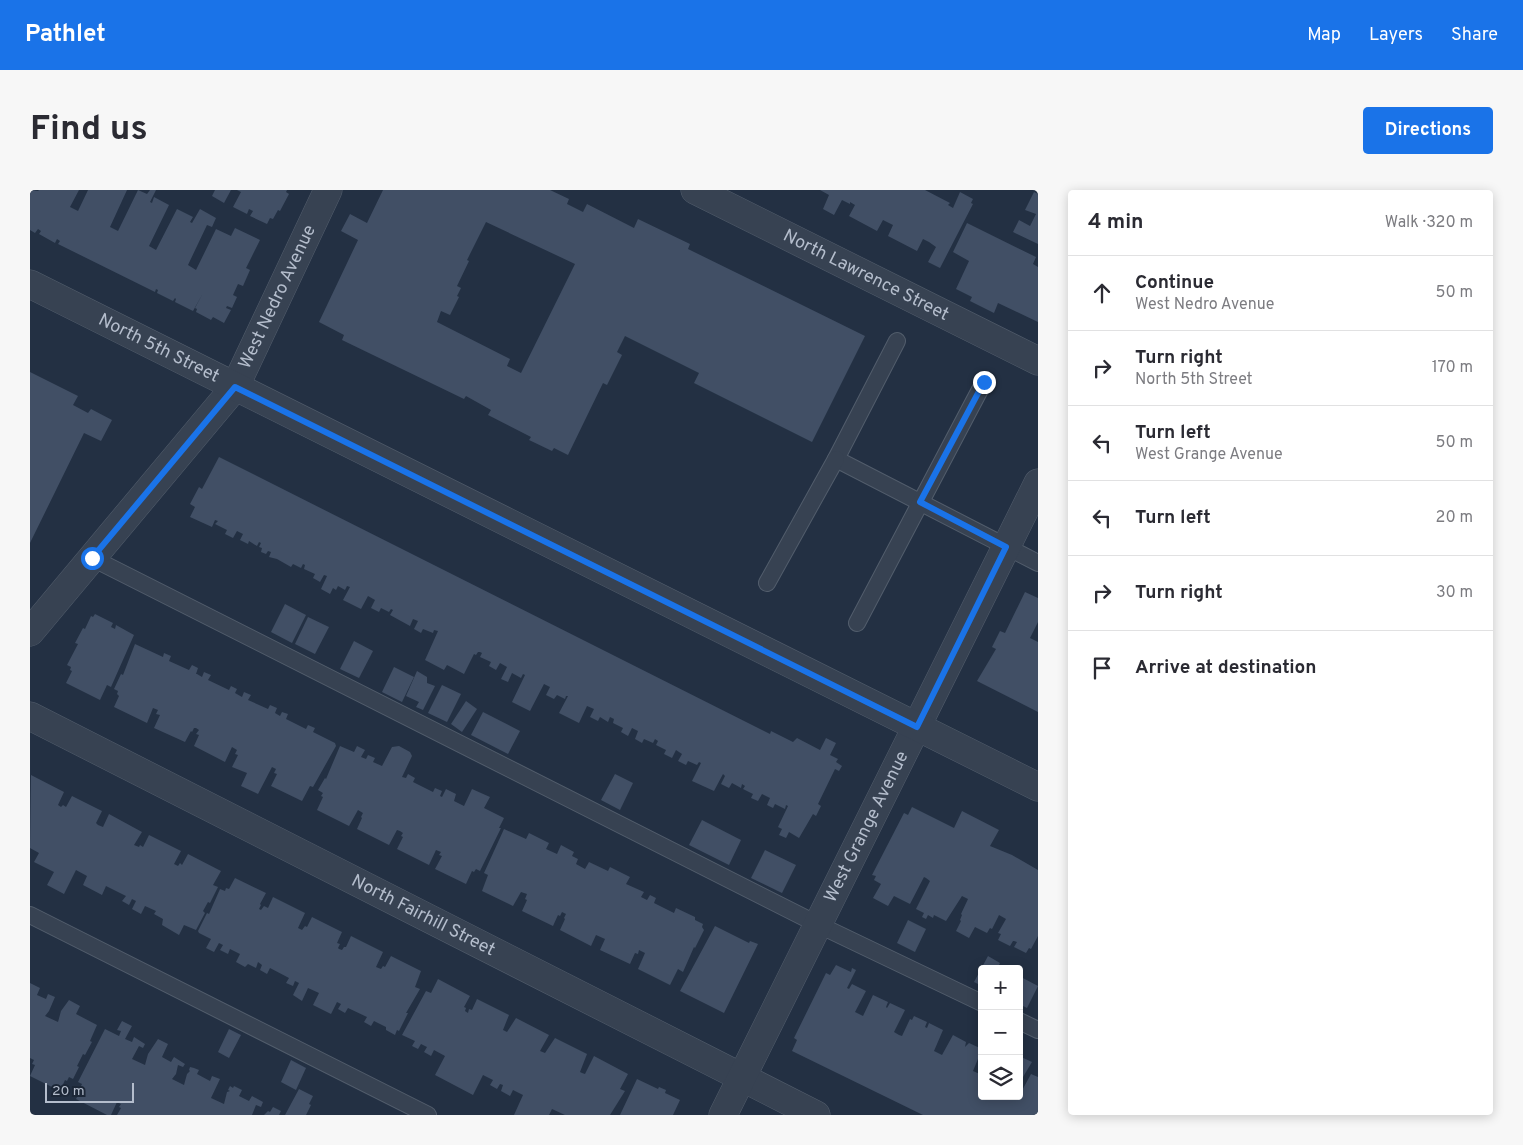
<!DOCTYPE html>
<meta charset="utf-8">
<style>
body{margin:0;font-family:Overpass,sans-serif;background:#f7f7f7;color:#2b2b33}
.controls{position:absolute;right:15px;bottom:15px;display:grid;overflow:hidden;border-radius:5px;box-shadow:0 2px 12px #0003}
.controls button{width:45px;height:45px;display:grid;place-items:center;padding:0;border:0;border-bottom:1px solid #e1e1e2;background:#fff;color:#2b2b33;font:25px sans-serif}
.scale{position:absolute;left:15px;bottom:12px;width:89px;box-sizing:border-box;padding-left:5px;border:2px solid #b4bdcc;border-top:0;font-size:14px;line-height:18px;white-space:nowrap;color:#b4bdcc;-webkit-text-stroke:4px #1c2737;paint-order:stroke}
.stop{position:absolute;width:15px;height:15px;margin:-11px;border:4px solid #1a73e8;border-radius:50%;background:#fff}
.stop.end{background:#1a73e8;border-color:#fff;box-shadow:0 1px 5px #0008}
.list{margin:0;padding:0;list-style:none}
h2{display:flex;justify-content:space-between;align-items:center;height:65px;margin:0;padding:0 20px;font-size:21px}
h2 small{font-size:16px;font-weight:400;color:#7c7c81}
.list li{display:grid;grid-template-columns:32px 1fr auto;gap:15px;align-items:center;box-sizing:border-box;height:75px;padding:0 20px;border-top:1px solid #e1e1e2}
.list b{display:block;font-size:19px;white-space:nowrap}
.list p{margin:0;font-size:16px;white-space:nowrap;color:#7c7c81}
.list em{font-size:16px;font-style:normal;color:#7c7c81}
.icon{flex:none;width:28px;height:28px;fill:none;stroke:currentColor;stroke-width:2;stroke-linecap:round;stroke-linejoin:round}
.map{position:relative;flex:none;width:1008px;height:925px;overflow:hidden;border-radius:5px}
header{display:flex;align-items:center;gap:30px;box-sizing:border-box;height:70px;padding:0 25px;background:#1a73e8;color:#fff}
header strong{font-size:24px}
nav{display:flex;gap:28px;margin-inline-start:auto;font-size:18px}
.intro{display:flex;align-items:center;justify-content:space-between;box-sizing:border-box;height:120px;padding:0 30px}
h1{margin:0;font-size:35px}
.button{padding:12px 22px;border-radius:5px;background:#1a73e8;color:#fff;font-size:18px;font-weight:700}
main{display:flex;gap:30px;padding:0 30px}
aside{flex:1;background:#fff;border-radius:5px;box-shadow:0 2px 12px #0003}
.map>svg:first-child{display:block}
.building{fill:#414f65;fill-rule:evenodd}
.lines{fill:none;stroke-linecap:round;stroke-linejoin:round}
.service-casing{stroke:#525d6c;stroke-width:18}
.minor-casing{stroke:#525d6c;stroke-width:29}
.tertiary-casing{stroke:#525d6c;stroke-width:29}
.service{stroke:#374252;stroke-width:16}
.minor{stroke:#374252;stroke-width:28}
.tertiary{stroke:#374252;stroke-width:28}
.route{stroke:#1a73e8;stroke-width:6}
.labels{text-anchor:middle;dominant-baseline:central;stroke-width:4;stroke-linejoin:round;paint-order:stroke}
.street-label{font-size:18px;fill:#b4bdcc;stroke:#1c2737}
</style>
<header>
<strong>Pathlet</strong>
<nav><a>Map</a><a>Layers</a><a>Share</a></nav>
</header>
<div class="intro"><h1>Find us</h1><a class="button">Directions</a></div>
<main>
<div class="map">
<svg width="1008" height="925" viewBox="0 0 1008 925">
<rect width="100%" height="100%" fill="#233043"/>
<g class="building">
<path d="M0,0L8,1L9,0H49L40,17L48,21L58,0H97L80,37L88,41L108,0L117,4L120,0H126L120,12L122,13L124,7L139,15L119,56L126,60L147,19L163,27L160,32L162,33L170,19L186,28L182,37L177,35L158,75L166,80L186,39L201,46L205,38L230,50L216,78L220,80L213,96L208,94L203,105L207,107L202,118L197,116L196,118L201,120L194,133L183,127L181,130L166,122L167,119L165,118L173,103L163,121L145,112L146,109L145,108L143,111L127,103L128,100L126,99L125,102L28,54L30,51L27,49L25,53L9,44L11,41L8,39L5,43L0,40Z"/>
<path d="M185,0H201L194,13L182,6Z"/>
<path d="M207,0H257L256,2L259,4L250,21L248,20L243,29L240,28L237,34L220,26L223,21L219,19L217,24L203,17L211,2Z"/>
<path d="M353,0H520L539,9L537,14L553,22L557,14L604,38L608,29L660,54L658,59L835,146L782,252L664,193L669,183L595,146L587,162L592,165L577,195L573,193L538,265L524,258L522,261L499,250L501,247L458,225L461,220L436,206L434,209L312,150L314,145L289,132L328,50L311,41L320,24L337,33ZM456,32L545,74L491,183L477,176L480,169L407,132L411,121L420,125L429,107L427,106L431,98L427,96L439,71L437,70Z"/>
<path d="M790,0H895L920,13L918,15L923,18L930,2L943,9L941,13L943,14L910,78L898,72L906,57L899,52L893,49L887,61L858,46L863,35L853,30L847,41L819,26L825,15L820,12V14L812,10L804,25L793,19L799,5Z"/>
<path d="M1004,2L1008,4V54L983,42L989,30L1000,36L1006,24L995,20Z"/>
<path d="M937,33L1006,67L1003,74L1008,77V132L968,113L964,123L940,111L942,107L926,99L939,71L923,62Z"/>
<path d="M0,182L48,206L43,215L58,223L61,219L82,230L71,251L54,243L0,353Z"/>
<path d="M189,267L740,544L741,541L763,552L767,548L790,560L796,548L806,553L800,565L808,569L806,572L812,576L809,581L805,579L788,614L791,616L786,626L783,624L769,648L759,642L756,648L749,645L752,639L748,637L758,616L756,615L755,619L745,614L743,618L737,615L740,608L732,604L728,611L721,608L723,604L713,599L715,596L712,594L711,598L702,593L699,598L691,594L695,586L693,584L684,601L662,591L671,573L669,572L667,575L658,571L656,575L648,571L652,564L646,560L642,568L634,564L636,560L626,555L628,551L625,549L623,553L614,549L612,553L605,549L608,541L602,538L598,546L591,542L593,538L583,533L584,529L580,527L578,532L570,527L568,531L560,527L564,519L557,516L549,533L529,523L538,506H536L535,509L527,505L524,509L516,505L520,497L514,494L500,521L482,512L495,485L493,484L491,488L482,483L478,492L471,489L477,477L470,473L466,480L459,476L461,472L450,467L452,463L450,462H448L446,465L444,464L434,484L417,475L414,480L395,470L408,441L404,440L403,443L393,439L391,443L384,439L388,431L383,429L380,436L360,425L363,420L361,419L359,422L351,418L349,422L341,418L345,410L338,406L331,419L313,410L320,397L317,396L315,400L308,396L306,400L303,398L300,404L291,399L297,386L294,385L290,392L283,388L285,384L274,379L275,375L273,374L271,378L263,374L261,377L247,369L239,367L241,362L238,361L236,364L231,362L232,358L229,357L231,353L229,352L227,356L219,351L218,354L210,350L213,344L207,341L203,348L195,344L197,340L185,334L188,331L185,330L182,337L160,327L165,317L160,314L169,297L172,299Z"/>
<path d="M995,402L1008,408V432L1000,448L1008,452V522L947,491L966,459L962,457L970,441L975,443Z"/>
<path d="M255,414L276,425L262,453L241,442Z"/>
<path d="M65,424L83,433L81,437L85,439L86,435L104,445L81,497L77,495L70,510L36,493L42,481L40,480L41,477L37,475L48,454L45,453L53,438L55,439L61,426L63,427Z"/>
<path d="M278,427L299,437L285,464L265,454Z"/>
<path d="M324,451L343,461L329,488L310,479Z"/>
<path d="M105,454L133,467L134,463L141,466L139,471L159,480L162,475L168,478L166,484H167L172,487L174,482L181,485L178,490L199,500L201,496L207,499L205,503L212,507L214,502L221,505L218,510L238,519L240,515L247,518L245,523L250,526L252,522L258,524L256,529L276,539L278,535L285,538L283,542L305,553L306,556L283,597L280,596L272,611L241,596L247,584L244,583L246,579L242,577L228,604L211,596L217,583L202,577L208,565L205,564L207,560L202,557L195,572L164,556L169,545L166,544L169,540L166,538H164L162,542L161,541L155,552L124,538L130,525L126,524L128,520L123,518L117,533L84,517L89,506L87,504L88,501L84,499L91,484L93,485Z"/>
<path d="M364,477L384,487L372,512L352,502Z"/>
<path d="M387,481L397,487V493L405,496L393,520L386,517L389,512L376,506Z"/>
<path d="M412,495L431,504L417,532L398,523Z"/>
<path d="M436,511L447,519L432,542L421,534Z"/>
<path d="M453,522L490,541L478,564L441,545Z"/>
<path d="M310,556L324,562L327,556L335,560L331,567L336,569L338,565L345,568L343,572L352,576L362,557L369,556L380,562L382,566L372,587L376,588L378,584L385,588L383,592L403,602L405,598L412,601L410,606L412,607L416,599L426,604L424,611L434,616L442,599L460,607L454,618L474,628L469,638H471L450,681L446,679L444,682L442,681L436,694L405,679L412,666L409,665L411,662L406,660L399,675L367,659L373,647L371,646L373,643L370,641L367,640L359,655L327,639L332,628L331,627L333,623L328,620L319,636L287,620L293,607L291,606L293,603L288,600L295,588L296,589Z"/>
<path d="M585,584L603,593L590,620L571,610Z"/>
<path d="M1,585L34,602L28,615L31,617L33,615L36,617L42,606L72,621L66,633L68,635L73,637L79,624L112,642L104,655L109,657L110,655L113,657L119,645L151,661L144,674L148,676L150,673L152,675L158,664L191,681L183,695L188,697L180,713L178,712L173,721L175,723L166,740L154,735L149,745L132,735L133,729L124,724L126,721L115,716L111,724L102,719L106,711L102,709L99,715L92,711L96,706L76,696L72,705L53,695L57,686L46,680L34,704L17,695L24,682L4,672L9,663L0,658Z"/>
<path d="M882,617L924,638L932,621L969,640L960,656L982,665L1008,680V746L1001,759L999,758L996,763L984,757L987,752L984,751H983L980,756L968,750L971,744L968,743L976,729L969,725L962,739L960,738L957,743L945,737L939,748L926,741L931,731L930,730L932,725L931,724L938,709L932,706L916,731L904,725L903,728L898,725L896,729L892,727L894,723L886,719L900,691L896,688L894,687L880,714L864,706L858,716L843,708L851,694L844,690L846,686L842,685L874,623L878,625Z"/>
<path d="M672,630L711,650L699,675L659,655Z"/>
<path d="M474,639L496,649L499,643L519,653L516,659L527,664L531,655L544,662L542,666L548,669L546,674L555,679L559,672L578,681L580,677L600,687L596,694L614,702L611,707L617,710L620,705L626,708L624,713L644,723L646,718L665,727V730L673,734L672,737L674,740L665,758L664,757L653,782L648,779L640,795L608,779L615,763L609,760L608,764L605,763L600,774L570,760L575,749L566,745L561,756L530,740L535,729L534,728L536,724L532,722L530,726L528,725L523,736L492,721L497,710L495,709L497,704L491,702L483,716L452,701L458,685L454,683Z"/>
<path d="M735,660L766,675L752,703L721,688Z"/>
<path d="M205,688L236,703L230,714L231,715L229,719L231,720L234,716L238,718L243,707L275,723L268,738L272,740L275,736L277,737L282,727L312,742L307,753L310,754L308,758L309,759L312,760L314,757H316L321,746L353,762L346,777L351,779L353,776L355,777L361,766L391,781L385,797L390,799L376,823H378L369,841L367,840L365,845L356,840V837L344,831L341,836L334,832L337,827L318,818L315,823L308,819L311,814L307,812L301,824L283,815L289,803L278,798L272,811L263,805L269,793L265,791L263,796L256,793L259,788L240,778L237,784L230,780L232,775L228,772L226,778L218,774L215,777L206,772L210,764L200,759L198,764L190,760L193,755L189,753L184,762L176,758L181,749L169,743L168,741L177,723L179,724L190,699L195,701L196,698L199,699Z"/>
<path d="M878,730L896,739L885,762L867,753Z"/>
<path d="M685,736L719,753L720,751L728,754L694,823L650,801Z"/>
<path d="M958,766L970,773L967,779H952V796L944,792Z"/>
<path d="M806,775L821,782L822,778L826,780L817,798L819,799L822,794L836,801L825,822L833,826L843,805L858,812L856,817L857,818L860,813L875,820L864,842L869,845L872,846L880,829L882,830L884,826L897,832L895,837L897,838L899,833L913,840L904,861L912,865L923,845L936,852L935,857L939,853L952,859L943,881L952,885V906H989L1001,884L1008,887V925H893L762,861L767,850L764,848L796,783L800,785Z"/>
<path d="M991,787L1008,796L997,818L989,814V790Z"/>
<path d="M408,789L440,806L434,817L436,818L435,821L438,823L439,819L442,820L447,809L479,825L473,840L477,842L486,828L519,845L510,861L515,863L525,848L557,864L550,882L552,883L555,884L564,866L598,884L590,899L595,901L580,925H535L522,919L519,925H484L493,905L483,900L480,906L471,901L473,895L470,894L467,899L460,895L463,890L453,885L443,905L405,885L415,866L404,860L401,866L394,862L397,857L391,854L388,859L382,856L385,851L372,845L396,801L401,803Z"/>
<path d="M0,793L10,798L7,805L16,809L18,804L25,807L19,821L15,826L28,832L31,821L39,810L50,816L46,824L67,835L60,851L62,852L55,865L53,864L47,876L49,877L43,889L39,887L37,891L35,890L30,901L0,886L5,875L2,874L4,870L0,868Z"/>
<path d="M92,831L102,836L95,849L102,852L104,847L115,854L113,858L109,856L102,869L115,875L118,864L128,849L138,854L132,867L141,872L144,867L155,874L153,877L148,875L146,884L142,889L154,895L157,884L160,881L159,880L160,877L164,878L169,880L167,884L180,891L182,886L190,889L181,908L194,914L197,902L200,901L198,900L200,896L203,898L204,896L212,900L209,906L219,911L222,906L233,912L231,917L226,915L222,925H87L91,918L89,917L91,914L87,912L81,925H77L46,909L52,898H50L52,894L48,892L75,839L89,846L91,841L87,840Z"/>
<path d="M199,839L211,845L199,868L188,862Z"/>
<path d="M989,866L1002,872L993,887L989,885Z"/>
<path d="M261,870L276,878L266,900L251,892Z"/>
<path d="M607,889L628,899L629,897L636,900L635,903L650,910L643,925H590Z"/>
<path d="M269,899L283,906L279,914L281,915L276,925H255Z"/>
<path d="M243,917L251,921L249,925H234L238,921L240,922Z"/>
</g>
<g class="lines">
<defs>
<g id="service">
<path d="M867,151L806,269L1008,373"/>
<path d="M62,368L789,735L952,813"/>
<path d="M737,393L806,269"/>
<path d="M827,433L954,192"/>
<path d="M0,725L398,925"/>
<path d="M989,831L1008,840"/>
</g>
<g id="minor">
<path id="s1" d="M665,0L1008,171"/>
<path id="s2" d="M0,442L205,197L298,0"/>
<path id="s3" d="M0,526L786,925"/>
<path id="s4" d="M693,925L1008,293"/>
</g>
<g id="tertiary">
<path id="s5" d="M0,94L1008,597"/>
</g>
</defs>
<use href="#service" class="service-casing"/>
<use href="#minor" class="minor-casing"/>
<use href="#tertiary" class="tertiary-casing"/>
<use href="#service" class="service"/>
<use href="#minor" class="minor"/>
<use href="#tertiary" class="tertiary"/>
</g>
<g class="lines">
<path class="route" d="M62,368L205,197L887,537L976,357L890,312L954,192"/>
</g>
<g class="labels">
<g class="street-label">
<text stroke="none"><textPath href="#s1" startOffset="191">North Lawrence Street</textPath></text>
<text stroke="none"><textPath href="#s2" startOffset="419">West Nedro Avenue</textPath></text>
<text stroke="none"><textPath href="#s5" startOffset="144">North 5th Street</textPath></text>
<text stroke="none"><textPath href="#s4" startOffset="322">West Grange Avenue</textPath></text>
<text stroke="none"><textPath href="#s3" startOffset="441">North Fairhill Street</textPath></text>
</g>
</g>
</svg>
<div class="controls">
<button>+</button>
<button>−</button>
<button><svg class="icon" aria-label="layers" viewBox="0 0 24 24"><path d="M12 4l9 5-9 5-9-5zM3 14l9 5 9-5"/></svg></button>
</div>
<div class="scale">20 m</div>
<div class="stop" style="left:62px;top:368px"></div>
<div class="stop end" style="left:954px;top:192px"></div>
</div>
<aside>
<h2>4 min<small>Walk · 320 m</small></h2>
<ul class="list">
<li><svg class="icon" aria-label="ahead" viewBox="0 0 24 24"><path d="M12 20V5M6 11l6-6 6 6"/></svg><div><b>Continue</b><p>West Nedro Avenue</p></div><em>50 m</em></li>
<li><svg class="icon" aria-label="right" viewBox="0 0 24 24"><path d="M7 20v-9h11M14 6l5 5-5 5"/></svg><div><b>Turn right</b><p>North 5th Street</p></div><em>170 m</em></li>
<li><svg class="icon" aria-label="left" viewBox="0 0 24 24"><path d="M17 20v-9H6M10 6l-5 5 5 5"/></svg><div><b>Turn left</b><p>West Grange Avenue</p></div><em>50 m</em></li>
<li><svg class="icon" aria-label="left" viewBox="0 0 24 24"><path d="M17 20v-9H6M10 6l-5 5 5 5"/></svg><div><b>Turn left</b></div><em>20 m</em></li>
<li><svg class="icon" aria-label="right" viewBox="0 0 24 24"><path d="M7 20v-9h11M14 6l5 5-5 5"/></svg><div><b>Turn right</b></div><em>30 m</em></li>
<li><svg class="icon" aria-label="arrive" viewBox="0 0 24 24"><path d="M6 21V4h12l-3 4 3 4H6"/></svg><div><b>Arrive at destination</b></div></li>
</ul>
</aside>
</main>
